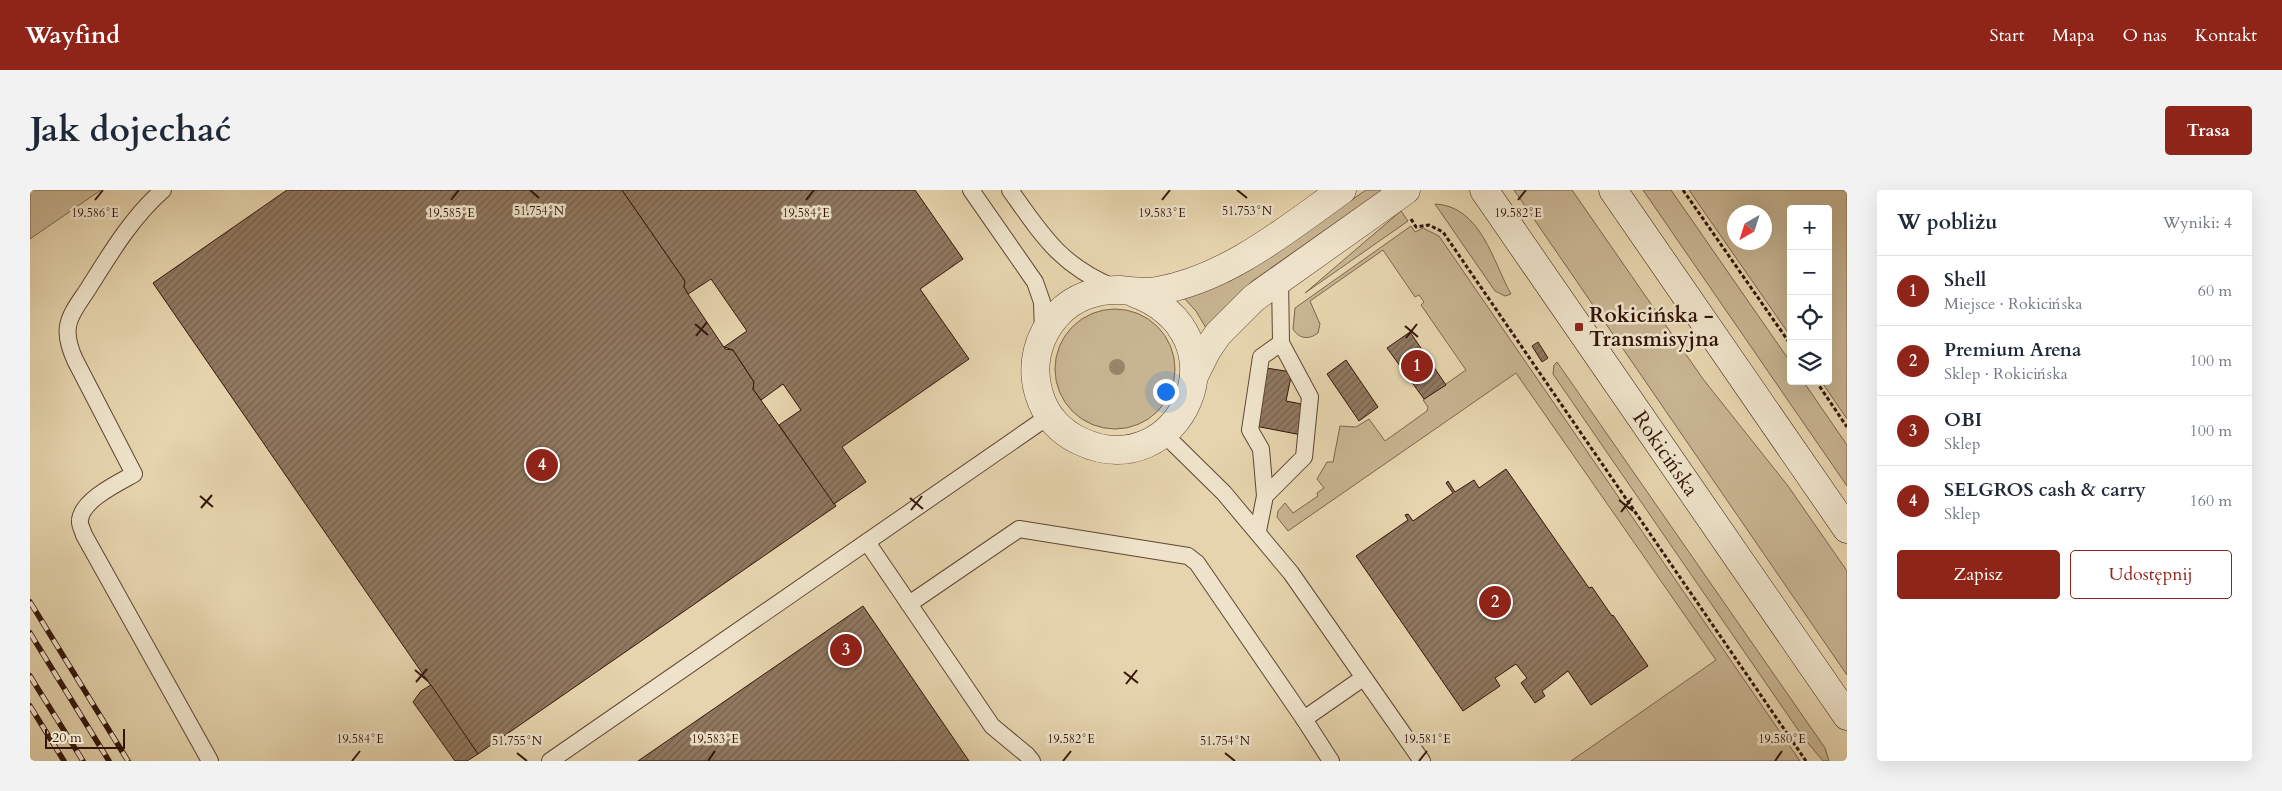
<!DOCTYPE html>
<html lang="pl">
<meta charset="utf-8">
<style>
body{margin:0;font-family:Cardo,serif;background:#f2f2f3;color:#1f2937}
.controls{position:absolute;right:15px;top:15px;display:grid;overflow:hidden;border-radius:5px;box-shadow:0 5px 20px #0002}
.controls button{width:45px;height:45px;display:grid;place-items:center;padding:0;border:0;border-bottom:1px solid #e0e1e3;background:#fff;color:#1f2937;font:25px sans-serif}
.compass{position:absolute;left:1697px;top:15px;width:45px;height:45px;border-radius:50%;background:#fff;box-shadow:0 5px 20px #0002;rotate:219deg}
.scale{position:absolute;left:15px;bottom:12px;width:80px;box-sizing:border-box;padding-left:5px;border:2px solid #33150a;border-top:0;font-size:14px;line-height:18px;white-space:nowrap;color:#33150a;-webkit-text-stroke:4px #eee3ca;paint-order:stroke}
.you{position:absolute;left:1135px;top:201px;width:18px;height:18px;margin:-12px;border:4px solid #fff;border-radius:50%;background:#1a73e8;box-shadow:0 0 0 8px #1a73e833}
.badge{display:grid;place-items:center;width:32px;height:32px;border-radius:50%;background:#8f2418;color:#fff;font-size:16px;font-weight:700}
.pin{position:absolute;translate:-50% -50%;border:2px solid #fff;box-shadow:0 1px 5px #0006}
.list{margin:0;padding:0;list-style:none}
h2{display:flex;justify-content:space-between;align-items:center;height:65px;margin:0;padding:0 20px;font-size:21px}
h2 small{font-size:16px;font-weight:400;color:#747a83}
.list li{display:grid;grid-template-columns:32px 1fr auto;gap:15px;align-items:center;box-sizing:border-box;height:70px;padding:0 20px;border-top:1px solid #e0e1e3}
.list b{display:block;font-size:19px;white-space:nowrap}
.list p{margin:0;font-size:16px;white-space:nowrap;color:#747a83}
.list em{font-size:16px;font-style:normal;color:#747a83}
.actions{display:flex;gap:10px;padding:15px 20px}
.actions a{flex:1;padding:11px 0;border:1px solid #8f2418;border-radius:5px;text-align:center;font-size:18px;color:#8f2418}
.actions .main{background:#8f2418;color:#fff}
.icon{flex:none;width:28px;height:28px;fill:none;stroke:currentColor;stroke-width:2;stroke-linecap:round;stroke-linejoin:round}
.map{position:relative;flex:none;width:1817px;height:571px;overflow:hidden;border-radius:5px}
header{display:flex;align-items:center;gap:30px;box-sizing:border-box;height:70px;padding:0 25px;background:#8f2418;color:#fff}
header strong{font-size:24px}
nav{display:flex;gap:28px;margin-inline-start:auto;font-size:18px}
.intro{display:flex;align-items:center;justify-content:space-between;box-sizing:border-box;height:120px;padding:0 30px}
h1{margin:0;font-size:35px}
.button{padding:12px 22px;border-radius:5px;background:#8f2418;color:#fff;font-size:18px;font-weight:700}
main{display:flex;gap:30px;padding:0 30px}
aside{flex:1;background:#fff;border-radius:5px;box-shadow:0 5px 20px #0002}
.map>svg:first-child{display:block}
.green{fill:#c7b491;stroke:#7d644e;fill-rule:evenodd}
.building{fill:url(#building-hatch);stroke:#33150a}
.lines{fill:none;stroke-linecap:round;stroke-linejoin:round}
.lane-casing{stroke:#604533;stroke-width:18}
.street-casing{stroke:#604533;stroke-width:29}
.secondary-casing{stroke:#33150a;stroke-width:29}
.path{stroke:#33150a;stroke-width:3;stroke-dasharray:4 2.5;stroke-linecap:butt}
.lane{stroke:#eee3ca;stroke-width:16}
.street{stroke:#eee3ca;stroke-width:28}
.secondary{stroke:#eee3ca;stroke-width:28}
.rail-casing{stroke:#33150a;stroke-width:5.5}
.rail{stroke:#eee3ca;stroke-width:4;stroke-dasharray:11;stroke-linecap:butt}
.tree{fill:#9b8569}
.ticks{fill:none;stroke:#33150a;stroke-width:2}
.poi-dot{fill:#8f2418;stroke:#eee3ca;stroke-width:2}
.labels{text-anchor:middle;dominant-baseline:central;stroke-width:5;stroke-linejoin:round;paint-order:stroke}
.poi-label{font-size:21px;font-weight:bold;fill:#33150a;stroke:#eee3ca;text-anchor:start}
.street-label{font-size:21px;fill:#33150a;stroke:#eee3ca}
.ticks-label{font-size:12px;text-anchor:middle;fill:#33150a;stroke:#eee3ca;stroke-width:5;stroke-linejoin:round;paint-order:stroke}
</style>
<header>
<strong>Wayfind</strong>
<nav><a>Start</a><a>Mapa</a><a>O nas</a><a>Kontakt</a></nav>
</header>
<div class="intro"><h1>Jak dojechać</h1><a class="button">Trasa</a></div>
<main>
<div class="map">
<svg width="1817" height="571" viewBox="0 0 1817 571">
<defs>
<pattern id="building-hatch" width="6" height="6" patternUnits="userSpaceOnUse" patternTransform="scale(1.25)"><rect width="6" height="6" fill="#90785f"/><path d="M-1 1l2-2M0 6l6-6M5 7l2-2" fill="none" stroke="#76614d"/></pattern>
</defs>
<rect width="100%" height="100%" fill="#e5d4ad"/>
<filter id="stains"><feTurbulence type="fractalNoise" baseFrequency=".004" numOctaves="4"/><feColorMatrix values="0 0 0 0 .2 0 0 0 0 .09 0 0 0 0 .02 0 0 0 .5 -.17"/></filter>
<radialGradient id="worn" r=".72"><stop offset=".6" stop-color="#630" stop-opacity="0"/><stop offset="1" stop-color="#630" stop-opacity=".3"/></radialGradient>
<g class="green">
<path d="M0,0H71L0,49Z"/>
<path d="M1336,0H1352L1221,92L1176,138L1166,121L1154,108L1200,91L1220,80Z"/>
<path d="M1484,0H1542L1673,189L1758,296L1817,381V485Z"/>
<path d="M1613,0H1641L1761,173V191H1773L1817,255V296Z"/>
<path d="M1659,0H1817V229L1791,191H1798V19H1761V147ZM1704,22H1734V52H1704Z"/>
<path d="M1405,14C1451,16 1463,72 1481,104L1475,106L1465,101Z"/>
<path d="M1371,21L1378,31L1275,103L1365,26Z"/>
<path d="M1381,36L1385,42L1393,38L1409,46L1770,571H1541L1686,470L1486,183L1258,341L1247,327L1248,321L1255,313L1263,323L1288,306L1287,303L1294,298L1287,289L1297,272H1303L1310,236L1326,237L1339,229L1355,251L1397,221L1398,217L1393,210L1436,180L1391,115L1394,112L1389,105L1385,107L1353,60L1280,111L1290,134L1288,143C1279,150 1269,149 1263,139L1265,118Z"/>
<circle cx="1085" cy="179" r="60"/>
<path d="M1527,172L1795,558L1799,571H1793L1773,547L1523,184L1524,175Z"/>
</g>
<g class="building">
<path d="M257,0H592L655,91L654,97L658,104L695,159L703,160L724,192L723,199L806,316L448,564L123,93Z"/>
<path d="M592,0H885L933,69L890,99L939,169L812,257L836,292L804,314L749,235L771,220L753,194L731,210L723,199L724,192L703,160L694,157L717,141L681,89L658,104L654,97L655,91Z"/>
<path d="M1380,142L1416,195L1394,209L1357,158Z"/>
<path d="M1508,152L1518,168L1512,172L1502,156Z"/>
<path d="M1316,170L1348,217L1329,231L1297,184Z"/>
<path d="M1236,178L1262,182L1256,211L1282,216L1277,246L1225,236Z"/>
<path d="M1476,279L1559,398L1562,397L1582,426L1583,425L1618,476L1561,515L1538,481L1512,501L1515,506L1505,513L1491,493L1497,488L1486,474L1465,488L1470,496L1433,521L1326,366L1378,330L1375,325L1378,324L1383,331L1423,303L1416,293L1418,291L1425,302L1444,290L1449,298Z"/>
<path d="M833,416L939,571H608Z"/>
<path d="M401,495L448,564L437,571H425L383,512L391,501Z"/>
</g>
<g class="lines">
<defs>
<g id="lane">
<path d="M133,0C102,27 80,64 58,99C51,110 40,123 38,136C36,148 40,159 45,170L104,284C88,293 52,310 50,330C49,334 53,341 54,345L180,571"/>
<path d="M941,0L1005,92L1012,112L1013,144"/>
<path d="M980,0C1012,45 1030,75 1083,97"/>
<path d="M1133,243L1194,303L1261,383L1392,571"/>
<path d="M1235,306L1231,259L1220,240L1231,167L1251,153"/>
<path d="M1228,341L1235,306L1274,267L1280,207L1251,153L1250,89"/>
<path d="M837,352L962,536L997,565L1002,571"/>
<path d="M879,414L989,339L1158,366L1167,373L1274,529"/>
<path d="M520,571L1019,226"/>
<path d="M1301,571L1274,529L1333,488"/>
</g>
<g id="street">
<path d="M1102,102C1221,145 1149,298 1050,251C1030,242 1015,225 1009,204C1000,175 1008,145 1028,124C1044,107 1067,99 1090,100C1102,101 1115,103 1127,101C1197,89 1256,40 1312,0"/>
<path d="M1164,186L1177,160L1188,144L1224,108L1376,0"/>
</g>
<g id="secondary">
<path id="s1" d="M1454,0L1817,526"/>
<path d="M1583,0L1817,339"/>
</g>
</defs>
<use href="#lane" class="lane-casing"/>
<use href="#street" class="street-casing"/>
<use href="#secondary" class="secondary-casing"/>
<g class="path">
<path d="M1653,0L1761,155"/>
<path d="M1381,29L1386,37L1399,35L1413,42L1776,571"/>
<path d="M1786,191L1817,237"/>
</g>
<use href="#lane" class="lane"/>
<use href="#street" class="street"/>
<use href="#secondary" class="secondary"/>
<defs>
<g id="rail">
<path d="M0,412L98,571"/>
<path d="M0,443L79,571"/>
<path d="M0,486L53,571"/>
<path d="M0,516L34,571"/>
</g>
</defs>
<use href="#rail" class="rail-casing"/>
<use href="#rail" class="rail"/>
</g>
<circle class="tree" cx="1087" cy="177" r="8"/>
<path class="ticks" d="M500,0L509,8M1207,0L1217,8M65,10L73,0M421,10L429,0M776,10L784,0M1132,10L1140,0M1488,10L1496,0M665,134L678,145M1375,136L1388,147M666,146L677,132M1376,148L1387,134M170,306L183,317M880,308L893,319M1589,310L1603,321M171,318L182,305M881,320L892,306M1591,322L1602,308M385,480L398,491M1094,482L1108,493M386,492L397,479M1096,494L1107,480M487,563L497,571M1195,563L1205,571M322,571L330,561M678,571L685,561M1033,571L1041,561M1389,571L1397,561M1745,571L1752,561"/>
<rect class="poi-dot" x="1544" y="132" width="10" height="10" rx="2.5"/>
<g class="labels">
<g class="poi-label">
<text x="1559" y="125">Rokicińska -<tspan x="1559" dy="24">Transmisyjna</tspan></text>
</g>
<g class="street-label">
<text stroke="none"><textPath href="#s1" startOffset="320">Rokicińska</textPath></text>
</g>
</g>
<g class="ticks-label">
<text x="509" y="25">51.754°N</text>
<text x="1217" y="25">51.753°N</text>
<text x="65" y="27">19.586°E</text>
<text x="421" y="27">19.585°E</text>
<text x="776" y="27">19.584°E</text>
<text x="1132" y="27">19.583°E</text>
<text x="1488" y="27">19.582°E</text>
<text x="330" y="553">19.584°E</text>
<text x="685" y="553">19.583°E</text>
<text x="1041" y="553">19.582°E</text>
<text x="1397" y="553">19.581°E</text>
<text x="1752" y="553">19.580°E</text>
<text x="487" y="555">51.755°N</text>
<text x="1195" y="555">51.754°N</text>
</g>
<rect width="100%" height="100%" filter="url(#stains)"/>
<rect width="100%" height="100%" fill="url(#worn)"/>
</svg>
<div class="controls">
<button>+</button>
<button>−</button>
<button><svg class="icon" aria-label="locate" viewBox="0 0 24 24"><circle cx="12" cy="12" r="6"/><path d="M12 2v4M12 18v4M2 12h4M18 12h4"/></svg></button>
<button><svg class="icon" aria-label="layers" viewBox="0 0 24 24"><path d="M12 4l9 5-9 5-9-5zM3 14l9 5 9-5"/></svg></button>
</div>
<svg class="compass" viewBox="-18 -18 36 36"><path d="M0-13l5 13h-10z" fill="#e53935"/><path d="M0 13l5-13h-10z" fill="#747a83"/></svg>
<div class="scale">20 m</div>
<div class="you"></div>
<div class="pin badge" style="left:1387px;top:176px">1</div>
<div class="pin badge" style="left:1465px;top:412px">2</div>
<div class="pin badge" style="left:816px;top:460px">3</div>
<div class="pin badge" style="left:512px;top:275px">4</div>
</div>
<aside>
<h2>W pobliżu<small>Wyniki: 4</small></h2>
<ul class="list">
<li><span class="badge">1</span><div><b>Shell</b><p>Miejsce · Rokicińska</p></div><em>60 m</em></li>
<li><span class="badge">2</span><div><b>Premium Arena</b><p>Sklep · Rokicińska</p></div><em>100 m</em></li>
<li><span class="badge">3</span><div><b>OBI</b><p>Sklep</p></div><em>100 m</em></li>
<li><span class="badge">4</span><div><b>SELGROS cash &amp; carry</b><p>Sklep</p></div><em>160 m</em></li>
</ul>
<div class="actions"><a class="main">Zapisz</a><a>Udostępnij</a></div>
</aside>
</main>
